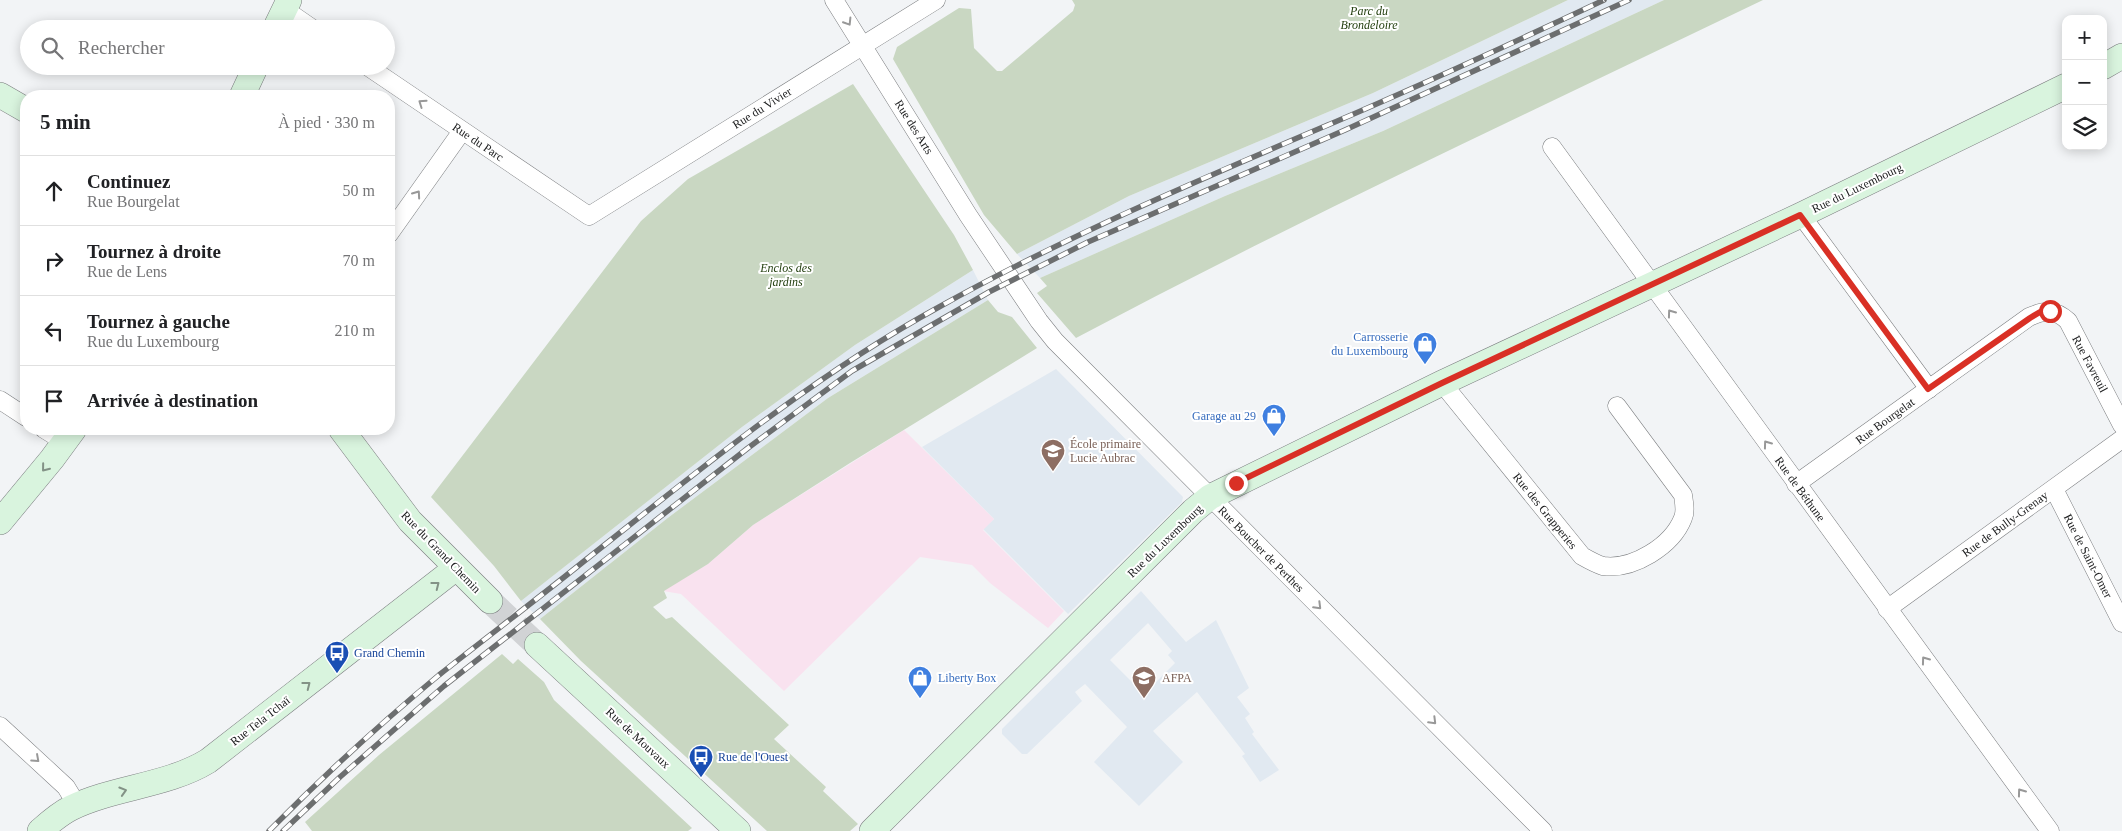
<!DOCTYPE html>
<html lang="fr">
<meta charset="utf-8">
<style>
body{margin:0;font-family:"Times New Roman",serif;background:#f6f6f6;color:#202124}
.controls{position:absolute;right:15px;top:15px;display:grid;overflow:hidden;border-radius:10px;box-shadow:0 2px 12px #0003}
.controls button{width:45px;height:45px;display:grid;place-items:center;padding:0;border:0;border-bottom:1px solid #e0e0e0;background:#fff;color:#202124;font:25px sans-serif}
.stop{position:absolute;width:15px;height:15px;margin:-11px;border:4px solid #d93025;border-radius:50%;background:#fff}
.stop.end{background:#d93025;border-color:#fff;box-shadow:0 1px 5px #0008}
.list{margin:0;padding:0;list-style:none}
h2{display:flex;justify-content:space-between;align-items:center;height:65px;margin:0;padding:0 20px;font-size:21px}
h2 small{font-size:16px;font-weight:400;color:#757577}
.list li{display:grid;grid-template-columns:32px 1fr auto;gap:15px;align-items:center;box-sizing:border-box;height:70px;padding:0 20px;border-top:1px solid #e0e0e0}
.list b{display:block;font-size:19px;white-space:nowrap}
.list p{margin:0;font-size:16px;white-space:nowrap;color:#757577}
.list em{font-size:16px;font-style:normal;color:#757577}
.icon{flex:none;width:28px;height:28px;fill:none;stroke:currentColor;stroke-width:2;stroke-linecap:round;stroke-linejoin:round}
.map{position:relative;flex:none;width:2122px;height:831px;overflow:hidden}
.search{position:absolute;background:#fff;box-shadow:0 2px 12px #0003;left:20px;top:20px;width:375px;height:55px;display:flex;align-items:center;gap:12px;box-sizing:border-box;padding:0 18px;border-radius:28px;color:#757577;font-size:19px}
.panel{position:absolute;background:#fff;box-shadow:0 2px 12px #0003;left:20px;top:90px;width:375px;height:345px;border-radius:20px}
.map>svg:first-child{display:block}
.built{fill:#e1e9f1;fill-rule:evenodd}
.industrial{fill:#f9e2ef}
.green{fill:#c9d7c2}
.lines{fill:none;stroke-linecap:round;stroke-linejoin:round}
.secondary-tunnel{stroke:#d1d3d5;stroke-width:25;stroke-dasharray:25 12;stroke-linecap:butt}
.street-casing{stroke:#7c7e80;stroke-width:19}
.secondary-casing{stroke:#7c7e80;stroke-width:26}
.street{stroke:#fff;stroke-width:18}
.secondary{stroke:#d9f4de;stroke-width:25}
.rail-casing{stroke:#6c6e6f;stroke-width:5.5}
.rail{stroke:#fff;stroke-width:4;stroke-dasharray:11;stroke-linecap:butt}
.oneway{stroke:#989898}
.oneway2{stroke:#839286}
.route{stroke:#d93025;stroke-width:6}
.labels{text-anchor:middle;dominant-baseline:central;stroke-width:4;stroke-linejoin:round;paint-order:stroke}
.park-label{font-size:12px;font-style:italic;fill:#233f0f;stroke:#fff}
.street-label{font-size:12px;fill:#191a1b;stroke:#fff}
.shop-label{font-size:12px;fill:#366cbe;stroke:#fff;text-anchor:end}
.education-label{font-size:12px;fill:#785e54;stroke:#fff;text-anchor:start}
.transit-label{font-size:12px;fill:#164399;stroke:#fff;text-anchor:start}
</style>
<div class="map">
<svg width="2122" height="831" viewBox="0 0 2122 831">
<rect width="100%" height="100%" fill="#f2f4f6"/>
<g class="built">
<path d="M1568,0H1664L1383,131L1225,196L1040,278L1017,254L1129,196L1373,93Z"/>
<path d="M973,270L988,300L828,398L669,517L540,619L521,601L742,427L855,345Z"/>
<path d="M1056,369L1183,497L1182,502L1068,614L983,529L994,519L922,447Z"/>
<path d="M1141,591L1186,642L1216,620L1249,688L1237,697L1250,714L1245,718L1254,732L1252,734L1279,770L1260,782L1242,756L1245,754L1197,692L1153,731L1183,762L1139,806L1094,762L1127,727L1085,684L1075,692L1082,701L1027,754H1022L1002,734V729ZM1148,623L1172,651L1168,655L1175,663L1144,694L1110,660Z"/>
</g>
<path class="industrial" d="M904,430L994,519L983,530L1064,611L1048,628L990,583L972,565L920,557L784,691L681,594L663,591L708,564L753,525Z"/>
<g class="green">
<path d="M1072,0H1568L1373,93L1129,196L1017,254L984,215L893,59L897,47L959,8L971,9L974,48L997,71H1002L1073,11L1075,5Z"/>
<path d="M1664,0H1763C1533,111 1302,218 1076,338L1037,293L1047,286L1040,278L1225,196L1383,131Z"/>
<path d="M853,84L954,235L973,270L855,345L742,427L521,601L494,566L431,497L641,221L688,179Z"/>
<path d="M988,300L998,312L1012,317L1037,348L850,463L753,525L708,564L664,591L667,598L653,607L666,619L672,617L789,725L774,739L826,787L823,791L858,824L850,831H767L581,661L540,619L669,517L828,398Z"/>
<path d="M502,654L513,664L518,659L544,682L554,700L692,828L688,831H312L305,822L379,755Z"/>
</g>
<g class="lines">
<path class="secondary-tunnel" d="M490,601L537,645"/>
<defs>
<g id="street">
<path d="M834,0L968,215L1039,321L1055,341L1543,831"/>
<path d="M284,9L313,29"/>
<path d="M367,66L589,216L936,0"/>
<path d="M1552,147L2050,831"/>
<path d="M1801,215L1929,389"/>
<path d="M389,234L462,131"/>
<path d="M1442,383L1582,556C1589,560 1596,564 1603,566C1633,570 1672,546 1683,518C1686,511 1684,503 1683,495L1617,406"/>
<path d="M0,400L26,417"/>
<path d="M44,429L65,442"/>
<path d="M1796,484L2029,317C2045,310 2055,309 2068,321L2122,425"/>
<path d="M2054,489L2122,623"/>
<path d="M1887,609L2122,439"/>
<path d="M0,726L66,787L77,805"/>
</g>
<g id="secondary">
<path d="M275,29L289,0"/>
<path d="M2103,67L2122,56"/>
<path d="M0,95L26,110"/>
<path d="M242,96L256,66"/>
<path d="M341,429L410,521L490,601"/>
<path d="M0,522L52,459L74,429"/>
<path d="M537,645L738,831"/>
<path d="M40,831C49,823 59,814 71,808C114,787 167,786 208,761L456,568"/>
<path d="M872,831L1193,511L1210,497L1442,383L1801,215L2066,86"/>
</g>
</defs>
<use href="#street" class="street-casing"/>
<use href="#secondary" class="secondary-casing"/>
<use href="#street" class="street"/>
<use href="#secondary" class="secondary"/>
<defs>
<g id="rail">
<path d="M269,831C323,776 380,724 439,675C487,637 536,600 583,562C697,472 811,377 939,307C1066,236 1201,179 1335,122C1426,83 1515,42 1604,0"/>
<path d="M283,831L340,777L444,686L748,448L852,371L989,292L1088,242L1345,130L1629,0"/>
</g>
</defs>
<use href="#rail" class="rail-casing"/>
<use href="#rail" class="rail"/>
</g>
<defs><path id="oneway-chevron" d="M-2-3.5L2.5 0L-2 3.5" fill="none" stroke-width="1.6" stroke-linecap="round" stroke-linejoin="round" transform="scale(1.25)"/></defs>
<g class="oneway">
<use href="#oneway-chevron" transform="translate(848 22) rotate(58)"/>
<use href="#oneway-chevron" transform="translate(422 103) rotate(-145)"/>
<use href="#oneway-chevron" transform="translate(417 194) rotate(-55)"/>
<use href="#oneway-chevron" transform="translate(1671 313) rotate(-126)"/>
<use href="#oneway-chevron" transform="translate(1767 444) rotate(-126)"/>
<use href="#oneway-chevron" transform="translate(1318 606) rotate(45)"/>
<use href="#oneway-chevron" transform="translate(1925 660) rotate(-126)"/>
<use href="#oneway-chevron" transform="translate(1433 721) rotate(45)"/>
<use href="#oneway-chevron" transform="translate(36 759) rotate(42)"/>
<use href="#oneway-chevron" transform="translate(2021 792) rotate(-126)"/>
</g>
<g class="oneway2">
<use href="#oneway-chevron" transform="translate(45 468) rotate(129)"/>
<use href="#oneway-chevron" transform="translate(436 585) rotate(-38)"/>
<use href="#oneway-chevron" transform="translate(307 685) rotate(-38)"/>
<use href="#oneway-chevron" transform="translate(123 791) rotate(-17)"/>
</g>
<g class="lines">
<path class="route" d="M1236,483L1442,383L1800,215L1928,389L2030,318L2040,312L2050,311"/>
</g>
<defs>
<symbol id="shop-pin" viewBox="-11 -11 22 30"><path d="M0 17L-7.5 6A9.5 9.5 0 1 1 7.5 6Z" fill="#3f7fe0" stroke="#fff"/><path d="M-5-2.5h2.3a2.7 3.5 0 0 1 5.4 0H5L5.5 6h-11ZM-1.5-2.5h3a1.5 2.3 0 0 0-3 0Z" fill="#fff"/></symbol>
<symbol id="school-pin" viewBox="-11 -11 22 30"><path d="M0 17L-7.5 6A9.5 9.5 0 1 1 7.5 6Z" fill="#8d6e63" stroke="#fff"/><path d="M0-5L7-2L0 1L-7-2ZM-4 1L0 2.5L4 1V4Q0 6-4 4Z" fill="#fff"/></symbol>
<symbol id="bus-pin" viewBox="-11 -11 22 30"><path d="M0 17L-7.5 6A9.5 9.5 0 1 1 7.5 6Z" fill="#1a4fb4" stroke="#fff"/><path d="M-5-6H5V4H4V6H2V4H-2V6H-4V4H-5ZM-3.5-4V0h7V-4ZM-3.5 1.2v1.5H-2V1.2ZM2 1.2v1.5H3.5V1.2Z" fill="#fff"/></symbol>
<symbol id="university-pin" viewBox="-11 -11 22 30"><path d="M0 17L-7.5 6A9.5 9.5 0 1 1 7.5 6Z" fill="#8d6e63" stroke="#fff"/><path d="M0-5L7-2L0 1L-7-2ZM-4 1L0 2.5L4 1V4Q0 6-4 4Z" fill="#fff"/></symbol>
</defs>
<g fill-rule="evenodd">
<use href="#shop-pin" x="1411" y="330" width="28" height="38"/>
<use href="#shop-pin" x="1260" y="402" width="28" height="38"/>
<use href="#school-pin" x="1039" y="437" width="28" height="38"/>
<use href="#bus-pin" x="323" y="639" width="28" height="38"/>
<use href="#shop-pin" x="906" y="664" width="28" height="38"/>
<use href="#university-pin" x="1130" y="664" width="28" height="38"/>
<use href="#bus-pin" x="687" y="743" width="28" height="38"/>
</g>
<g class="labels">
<g class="park-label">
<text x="1369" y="11">Parc du<tspan x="1369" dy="14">Brondeloire</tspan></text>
<text x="786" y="268">Enclos des<tspan x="786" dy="14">jardins</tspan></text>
</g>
<g class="street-label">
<text transform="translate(762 108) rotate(-32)">Rue du Vivier</text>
<text transform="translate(914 127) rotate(58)">Rue des Arts</text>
<text transform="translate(478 142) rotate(34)">Rue du Parc</text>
<text transform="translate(1857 188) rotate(-26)">Rue du Luxembourg</text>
<text transform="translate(2090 364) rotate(62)">Rue Favreuil</text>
<text transform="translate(1885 421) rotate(-36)">Rue Bourgelat</text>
<text transform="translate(1800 489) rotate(54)">Rue de Béthune</text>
<text transform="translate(1545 511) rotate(51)">Rue des Grapperies</text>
<text transform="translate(2005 524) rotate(-36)">Rue de Bully-Grenay</text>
<text transform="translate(1165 541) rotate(-44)">Rue du Luxembourg</text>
<text transform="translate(1261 549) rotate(45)">Rue Boucher de Perthes</text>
<text transform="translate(441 552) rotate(46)">Rue du Grand Chemin</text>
<text transform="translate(2088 556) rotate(63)">Rue de Saint-Omer</text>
<text transform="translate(260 721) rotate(-38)">Rue Tela Tchaï</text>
<text transform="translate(638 738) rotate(43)">Rue de Mouvaux</text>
</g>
<g class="shop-label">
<text x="1408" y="337">Carrosserie<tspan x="1408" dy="14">du Luxembourg</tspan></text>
<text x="1256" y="416">Garage au 29</text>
<text x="938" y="678" text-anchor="start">Liberty Box</text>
</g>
<g class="education-label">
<text x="1070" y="444">École primaire<tspan x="1070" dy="14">Lucie Aubrac</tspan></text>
<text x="1162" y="678">AFPA</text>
</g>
<g class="transit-label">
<text x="354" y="653">Grand Chemin</text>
<text x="718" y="757">Rue de l'Ouest</text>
</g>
</g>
</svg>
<div class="controls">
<button>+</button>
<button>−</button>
<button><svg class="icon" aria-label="layers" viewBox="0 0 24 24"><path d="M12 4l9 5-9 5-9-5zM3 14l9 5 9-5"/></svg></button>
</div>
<div class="stop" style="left:2050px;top:311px"></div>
<div class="stop end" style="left:1236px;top:483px"></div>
<div class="search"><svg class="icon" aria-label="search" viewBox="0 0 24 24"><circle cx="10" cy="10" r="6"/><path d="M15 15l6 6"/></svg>Rechercher</div>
<section class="panel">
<h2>5 min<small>À pied · 330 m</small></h2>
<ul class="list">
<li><svg class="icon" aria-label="ahead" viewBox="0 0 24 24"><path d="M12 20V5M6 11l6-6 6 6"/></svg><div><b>Continuez</b><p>Rue Bourgelat</p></div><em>50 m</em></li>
<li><svg class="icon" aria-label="right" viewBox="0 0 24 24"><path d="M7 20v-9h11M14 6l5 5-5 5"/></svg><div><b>Tournez à droite</b><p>Rue de Lens</p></div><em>70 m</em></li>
<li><svg class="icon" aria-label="left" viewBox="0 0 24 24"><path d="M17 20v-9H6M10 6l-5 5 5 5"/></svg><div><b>Tournez à gauche</b><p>Rue du Luxembourg</p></div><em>210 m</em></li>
<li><svg class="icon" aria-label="arrive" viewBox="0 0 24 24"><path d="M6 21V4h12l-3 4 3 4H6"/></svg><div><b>Arrivée à destination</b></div></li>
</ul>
</section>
</div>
